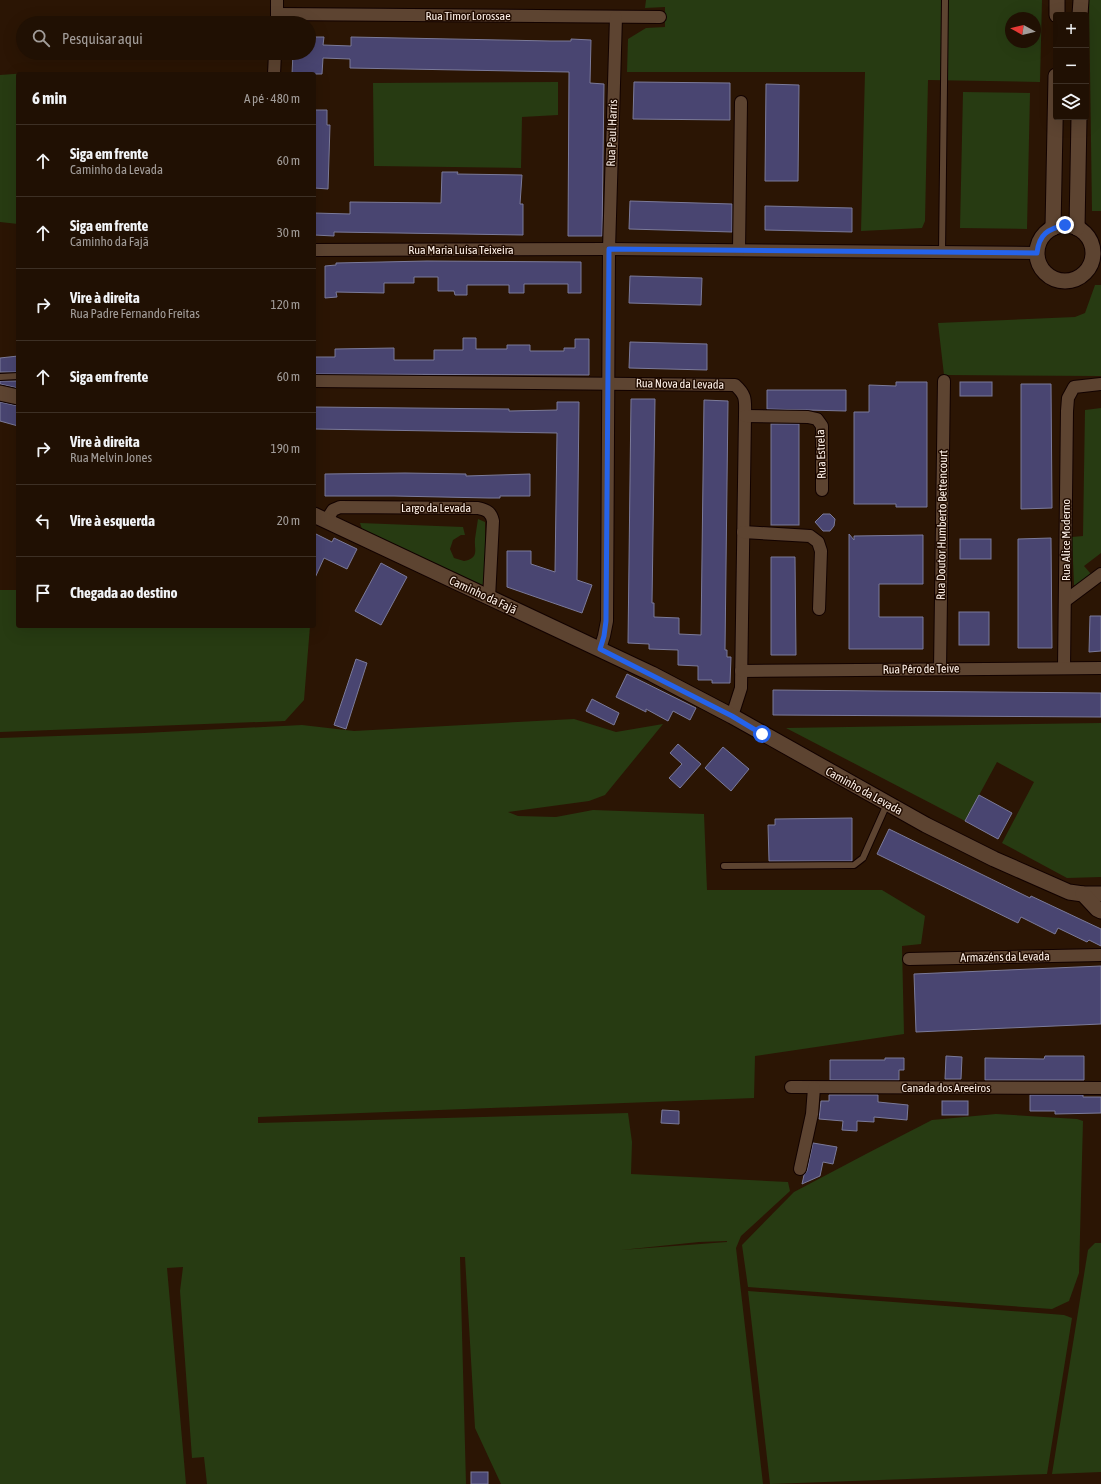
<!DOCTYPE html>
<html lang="pt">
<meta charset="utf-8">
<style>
body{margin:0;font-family:"Asap Condensed",sans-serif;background:#2d1e12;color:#f1f3f6}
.controls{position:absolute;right:12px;top:12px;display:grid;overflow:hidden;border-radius:4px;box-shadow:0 4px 16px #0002}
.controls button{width:36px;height:36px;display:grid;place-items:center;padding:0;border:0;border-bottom:1px solid #3d3025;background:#201003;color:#f1f3f6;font:20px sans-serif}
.compass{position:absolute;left:1005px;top:12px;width:36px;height:36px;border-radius:50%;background:#201003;box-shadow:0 4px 16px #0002;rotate:278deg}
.stop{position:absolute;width:12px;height:12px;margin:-9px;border:3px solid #2563eb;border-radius:50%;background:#fff}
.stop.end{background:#2563eb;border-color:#fff;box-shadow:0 1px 4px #0008}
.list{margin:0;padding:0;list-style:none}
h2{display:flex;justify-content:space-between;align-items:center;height:52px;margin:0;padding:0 16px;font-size:17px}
h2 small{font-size:13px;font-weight:400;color:#a29d9a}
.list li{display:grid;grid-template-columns:26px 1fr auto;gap:12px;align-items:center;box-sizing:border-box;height:72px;padding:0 16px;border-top:1px solid #3d3025}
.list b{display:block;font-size:15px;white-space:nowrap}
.list p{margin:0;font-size:13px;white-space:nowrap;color:#a29d9a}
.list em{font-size:13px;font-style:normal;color:#a29d9a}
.icon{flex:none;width:22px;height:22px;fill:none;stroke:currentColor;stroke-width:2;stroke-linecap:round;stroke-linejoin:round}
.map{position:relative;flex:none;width:1101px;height:1484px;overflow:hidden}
.search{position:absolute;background:#201003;box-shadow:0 4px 16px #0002;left:16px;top:16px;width:300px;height:44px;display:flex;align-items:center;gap:10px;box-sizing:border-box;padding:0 14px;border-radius:22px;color:#a29d9a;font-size:15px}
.panel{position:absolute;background:#201003;box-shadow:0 4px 16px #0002;left:16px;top:72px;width:300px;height:556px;border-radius:4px}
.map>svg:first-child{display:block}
.green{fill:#273b12;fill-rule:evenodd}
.building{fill:#494571;stroke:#7b7a99}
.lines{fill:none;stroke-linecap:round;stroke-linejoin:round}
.service-casing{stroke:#120200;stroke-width:8}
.minor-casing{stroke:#120200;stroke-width:14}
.tertiary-casing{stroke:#120200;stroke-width:17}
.service{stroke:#5d4431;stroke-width:6}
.minor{stroke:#5d4431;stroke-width:12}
.tertiary{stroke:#5d4431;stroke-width:15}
.route{stroke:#2563eb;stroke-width:5}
.labels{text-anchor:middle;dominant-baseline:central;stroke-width:3;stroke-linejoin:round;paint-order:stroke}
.street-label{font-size:12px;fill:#fef1e8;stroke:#210c00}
</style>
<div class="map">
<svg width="1101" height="1484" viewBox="0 0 1101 1484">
<rect width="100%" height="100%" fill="#2b1504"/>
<g class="green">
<path d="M646,0H1042L1040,82L928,80L925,221L922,228L861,231L865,72H627L628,39L646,28L665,27V7L645,8ZM1011,18H1035V42H1011Z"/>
<path d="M1089,0H1101V211H1092Z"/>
<path d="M27,73L28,74H18V224L0,222V75Z"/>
<path d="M558,82V115L522,117L521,168L374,166L373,83Z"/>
<path d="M963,92L1030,93L1027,229L960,228Z"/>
<path d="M1095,285H1101V376L944,375L938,323L1075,317L1085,313Z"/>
<path d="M1101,408V553L1084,566L1091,574L1077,586L1074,585L1072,537L1083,536L1085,410Z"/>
<path d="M478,519L485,522L486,580L485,584L482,585L362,529L360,523L463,527L465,535H461L453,540L450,549L454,558L464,561C480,558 474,550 475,539C476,532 477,525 478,519Z"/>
<path d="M0,590H18V626H310L304,700L285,721L0,732Z"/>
<path d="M574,719L616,732L663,724L605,795L589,801L508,812L518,816L556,817L593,810L704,814L707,890H882L925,916L921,944L902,946L904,1034L755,1056L754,1098L258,1117V1123L628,1113L632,1142L631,1174L788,1182L790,1191L741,1236L736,1248L763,1484H501L475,1428L465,1257H460L466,1484H207L204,1457L192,1458L180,1291L183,1267L167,1268L186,1484H0V738L144,733L302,725L354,731ZM727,1241V1242L621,1250L699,1242Z"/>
<path d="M1101,723V877L1067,878L1002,843L1034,782L997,762L965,821L786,728Z"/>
<path d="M996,1114L1077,1119L1083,1121L1079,1273L1069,1301L1052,1309L748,1287L742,1245L794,1192L866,1154L932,1120Z"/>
<path d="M1095,1243H1101V1472L1052,1474L1088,1250Z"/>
<path d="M748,1291L1064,1315L1072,1318L1047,1474L770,1484Z"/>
</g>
<g class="building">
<path d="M309,37H324L323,45L351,46V37L551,41H571V39L591,40L590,83L604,84L602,236H568L569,72L350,68V59L323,58L322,74H292L293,53H309Z"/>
<path d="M634,82L730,83V120L633,119Z"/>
<path d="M766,84L799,85L798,181H765Z"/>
<path d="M314,110H327V125H330L328,189L314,188Z"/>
<path d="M442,172H458L457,174L522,175L520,204H523V235L334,232V236L314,235V213L350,214V202L441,203Z"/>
<path d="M630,201L732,204V232L629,229Z"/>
<path d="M765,206L852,208V232L765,230Z"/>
<path d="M427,261L581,262V293H568V284H524V293H509V285H467V295H455L454,291H438V277H414V283H384V293L336,292L337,297L325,298V266L336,265V263Z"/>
<path d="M630,276L702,278L701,305L629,303Z"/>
<path d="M463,338H476V349H507V345H530V351H564V348H575V339H589V375L314,374V357H335V349L394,348V360H434V350H463Z"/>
<path d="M630,342L707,344V370L629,368Z"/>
<path d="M18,356V372H0V358Z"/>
<path d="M0,381H18V388L0,384Z"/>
<path d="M896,382H927V507H896V504H854V412H869V385L896,386Z"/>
<rect x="960" y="382" width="32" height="14"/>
<path d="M1021,384H1051L1052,508L1021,509Z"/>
<path d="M767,390H846V411L767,409Z"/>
<path d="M631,399H655L652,603H654V617L679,618V634L701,635L704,400L728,401L725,650H727V657H731L730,683H712V680H698V666L678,665V650L649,649V644L628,643Z"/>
<path d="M0,402L18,406V426L0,421Z"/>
<path d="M557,402H579L577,580L592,585L582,613L507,587V551H531V564L555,572L557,433L314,429V407L509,409V411L557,410Z"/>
<rect x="771" y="424" width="28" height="101"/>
<path d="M405,473L466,474V476L530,474V496H500V498H489L394,496H325V474Z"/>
<path d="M823,514H830L835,519L834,526L830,531H823L815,522Z"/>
<path d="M314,533L332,542L334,538L357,549L347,569L324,558L314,580Z"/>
<path d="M849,534L854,540V536L923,535V584H879V617H923V649H849Z"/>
<path d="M1051,538L1052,648H1018V539Z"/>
<rect x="960" y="539" width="31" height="20"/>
<path d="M771,557H795L796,655H771Z"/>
<path d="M381,563L407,577L381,625L355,611Z"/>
<rect x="959" y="612" width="30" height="33"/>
<path d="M1090,616H1101V651L1089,652Z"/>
<path d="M356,659L367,663L346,729L334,725Z"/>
<path d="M627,674L696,708L690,720L673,711L668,721L646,709V712L616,697Z"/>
<path d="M773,690L1101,693V717L773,715Z"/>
<path d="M592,699L619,713L614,725L586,711Z"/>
<path d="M678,744L701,764L680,788L669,778L682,764L670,753Z"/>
<path d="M723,747L749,769L731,791L705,768Z"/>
<path d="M979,795L1012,813L998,839L965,821Z"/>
<path d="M852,818V861H769L768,825H775V819Z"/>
<path d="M889,829L1030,898L1031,896L1101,929V946L1089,940L1087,942L1058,928L1055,934L1021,917L1018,923L877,854Z"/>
<path d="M1101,966V1024L916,1032L914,974Z"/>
<path d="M946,1056L962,1057L961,1079H945Z"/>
<path d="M1045,1056H1084V1080H985V1058L1044,1059Z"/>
<path d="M885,1058H904V1070H899V1080H830V1060H885Z"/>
<path d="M829,1095H878V1102L908,1105L907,1120L874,1117V1122L857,1121V1131L842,1130L843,1121L819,1119L821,1101H829Z"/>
<path d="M1030,1095H1083V1097H1101V1113L1055,1114V1111H1030Z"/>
<rect x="942" y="1101" width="26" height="14"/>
<path d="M662,1110L679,1111V1124L661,1123Z"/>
<path d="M813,1143L837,1147L833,1164L823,1162L820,1176L802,1184L804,1175L807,1171Z"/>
<rect x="471" y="1472" width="17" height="12"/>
</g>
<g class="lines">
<defs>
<g id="service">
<path d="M942,252L945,0"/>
<path d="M0,377L18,376"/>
<path d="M724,866L854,865L863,858L887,804"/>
</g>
<g id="minor">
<path d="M277,14L660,17"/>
<path d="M277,23V0"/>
<path d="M274,74L275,53"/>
<path d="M314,250L609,249L1037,253"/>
<path d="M739,250L741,102"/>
<path d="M314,381L735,385C747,396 745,400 745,416L741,688L732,716"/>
<path d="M745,416L808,417L817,419L822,426V490"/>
<path d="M326,521L333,510L340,507L478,508C487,510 491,512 493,521L489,598"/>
<path d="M743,532L810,536L818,542L821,551L819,609"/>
<path d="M1065,601L1101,574"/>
<path d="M600,649L604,636L607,621L609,249L616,17"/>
<path d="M1064,668L1067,411L1068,398L1074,387L1101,384"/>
<path d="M940,669L944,381"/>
<path d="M741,671L1101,668"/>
<path d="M909,959L1101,955"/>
<path d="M791,1087L1101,1088"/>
<path d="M800,1169L812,1114L814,1088"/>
</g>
<g id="tertiary">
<path d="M1057,15V0"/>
<path d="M1080,15L1081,0"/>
<circle cx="1065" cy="253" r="28"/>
<path d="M1053,228L1056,76"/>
<path d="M1077,228L1079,117"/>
<path d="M0,393L18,397"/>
<path d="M314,515L652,674L732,716L926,825L994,859L1069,892L1083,894H1101"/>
<path d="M1083,894L1097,909L1101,911"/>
</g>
</defs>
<use href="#service" class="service-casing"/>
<use href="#minor" class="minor-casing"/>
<use href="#tertiary" class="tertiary-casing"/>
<use href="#service" class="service"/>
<use href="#minor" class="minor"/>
<use href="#tertiary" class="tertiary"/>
</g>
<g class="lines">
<path class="route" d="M762,734L732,716L600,649L604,636L606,621L609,249L1037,253C1039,234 1048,229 1065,225"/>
</g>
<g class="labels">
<g class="street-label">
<text x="468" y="16">Rua Timor Lorossae</text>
<text transform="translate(612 133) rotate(-88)">Rua Paul Harris</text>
<text x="461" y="250">Rua Maria Luísa Teixeira</text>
<text transform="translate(680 384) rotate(1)">Rua Nova da Levada</text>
<text transform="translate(821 454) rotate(-92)">Rua Estrela</text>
<text x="436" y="508">Largo da Levada</text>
<text transform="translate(942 525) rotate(-89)">Rua Doutor Humberto Bettencourt</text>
<text transform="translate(1066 540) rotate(-90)">Rua Alice Moderno</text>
<text transform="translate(483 595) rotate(25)">Caminho da Fajã</text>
<text transform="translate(921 669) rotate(-1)">Rua Pêro de Teive</text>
<text transform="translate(864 791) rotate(29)">Caminho da Levada</text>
<text transform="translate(1005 957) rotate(-1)">Armazéns da Levada</text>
<text x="946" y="1088">Canada dos Areeiros</text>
</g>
</g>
</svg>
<div class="controls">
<button>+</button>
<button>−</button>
<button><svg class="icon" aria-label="layers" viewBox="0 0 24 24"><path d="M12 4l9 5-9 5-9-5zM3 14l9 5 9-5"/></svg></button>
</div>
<svg class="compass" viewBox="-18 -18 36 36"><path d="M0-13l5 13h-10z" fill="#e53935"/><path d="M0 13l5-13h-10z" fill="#a29d9a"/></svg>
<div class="stop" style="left:762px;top:734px"></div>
<div class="stop end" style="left:1065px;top:225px"></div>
<div class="search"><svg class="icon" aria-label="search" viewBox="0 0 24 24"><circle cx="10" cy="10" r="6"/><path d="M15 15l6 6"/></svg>Pesquisar aqui</div>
<section class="panel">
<h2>6 min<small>A pé · 480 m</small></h2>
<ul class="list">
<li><svg class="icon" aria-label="ahead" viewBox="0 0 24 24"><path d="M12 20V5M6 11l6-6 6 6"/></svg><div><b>Siga em frente</b><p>Caminho da Levada</p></div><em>60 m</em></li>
<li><svg class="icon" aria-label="ahead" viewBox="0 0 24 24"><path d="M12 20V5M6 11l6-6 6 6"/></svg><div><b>Siga em frente</b><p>Caminho da Fajã</p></div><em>30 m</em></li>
<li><svg class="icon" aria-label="right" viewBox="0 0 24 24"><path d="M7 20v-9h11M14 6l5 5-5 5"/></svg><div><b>Vire à direita</b><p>Rua Padre Fernando Freitas</p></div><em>120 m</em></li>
<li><svg class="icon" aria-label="ahead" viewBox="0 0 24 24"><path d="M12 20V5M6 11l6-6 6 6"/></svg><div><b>Siga em frente</b></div><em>60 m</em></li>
<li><svg class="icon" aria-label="right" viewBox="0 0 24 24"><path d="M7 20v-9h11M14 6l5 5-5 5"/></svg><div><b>Vire à direita</b><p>Rua Melvin Jones</p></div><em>190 m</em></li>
<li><svg class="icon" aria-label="left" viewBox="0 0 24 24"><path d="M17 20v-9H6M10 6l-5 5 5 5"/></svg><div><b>Vire à esquerda</b></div><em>20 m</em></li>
<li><svg class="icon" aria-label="arrive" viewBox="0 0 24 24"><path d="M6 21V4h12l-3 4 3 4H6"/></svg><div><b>Chegada ao destino</b></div></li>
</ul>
</section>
</div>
